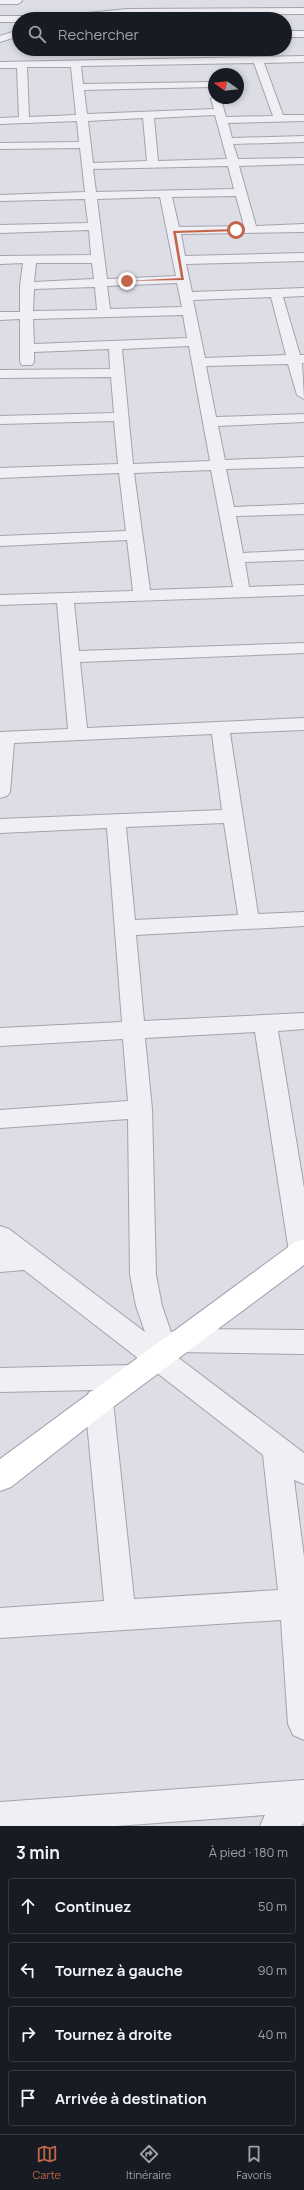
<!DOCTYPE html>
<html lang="fr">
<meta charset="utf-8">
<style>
body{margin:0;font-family:Manrope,sans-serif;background:#20242c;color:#f1f3f6}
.compass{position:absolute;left:208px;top:68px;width:36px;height:36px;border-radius:50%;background:#171b24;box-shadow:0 2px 6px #0003;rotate:284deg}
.stop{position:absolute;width:12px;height:12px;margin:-9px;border:3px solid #c2654b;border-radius:50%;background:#fff}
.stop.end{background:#c2654b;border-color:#fff;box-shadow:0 1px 4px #0008}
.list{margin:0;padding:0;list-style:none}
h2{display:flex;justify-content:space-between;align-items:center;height:52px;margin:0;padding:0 16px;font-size:17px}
h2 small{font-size:13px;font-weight:400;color:#9ea1a6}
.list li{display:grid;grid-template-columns:26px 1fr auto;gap:12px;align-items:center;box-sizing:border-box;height:56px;margin:0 8px 8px;padding:0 8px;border:1px solid #363941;border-radius:4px}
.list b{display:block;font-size:15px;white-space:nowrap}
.list em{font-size:13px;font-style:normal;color:#9ea1a6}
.icon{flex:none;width:22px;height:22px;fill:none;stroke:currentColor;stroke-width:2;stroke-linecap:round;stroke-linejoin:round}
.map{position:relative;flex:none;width:304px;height:1826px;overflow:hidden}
.search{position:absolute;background:#171b24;box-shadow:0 2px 6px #0003;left:12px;right:12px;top:12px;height:44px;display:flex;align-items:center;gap:10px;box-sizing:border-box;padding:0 14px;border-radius:22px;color:#9ea1a6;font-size:15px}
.sheet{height:308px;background:#171b24}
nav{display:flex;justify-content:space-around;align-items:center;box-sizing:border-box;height:56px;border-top:1px solid #363941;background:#171b24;font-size:11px;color:#9ea1a6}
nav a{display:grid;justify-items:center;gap:2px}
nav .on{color:#c2654b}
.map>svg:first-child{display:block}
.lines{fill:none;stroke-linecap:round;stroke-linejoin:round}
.minor-casing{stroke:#a3a3af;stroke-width:2}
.major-casing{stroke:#9e9eb0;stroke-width:2}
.minor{fill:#f0eff4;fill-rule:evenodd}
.major{fill:#fff;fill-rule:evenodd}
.route{fill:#c2654b}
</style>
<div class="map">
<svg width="304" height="1826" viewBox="0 0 304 1826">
<rect width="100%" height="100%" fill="#dddde6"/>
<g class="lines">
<defs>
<g id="minor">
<path d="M0,0H22V1L18,4H0Z"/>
<path d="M304,8V14L127,15L81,19H19V22H0V16H59L127,9Z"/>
<path d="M19,30V36L0,42V36Z"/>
<rect x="285" y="31" width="19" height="6"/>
<path d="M304,56V62L264,63L283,115H304V121L228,123L232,138L304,136V142L233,144L238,159L304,158V164L239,166L256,226L304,224V232L181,234L185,256L304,253V261L186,264L192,292L304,288V296L283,297L300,355H304V363H302L304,399L297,395L288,364L206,366L216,417L304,414V422L218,426L225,460L304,457V467L226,469L234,507L304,504V514L236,516L243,553L304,550V560L245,562L249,587L304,585V595L74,603L79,651L304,643V653L80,662L87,728L304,718V730L230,733L258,914L304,912V926L136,935L144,1021L304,1013V1029L278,1031L304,1188V1262L293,1260L289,1252L255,1032L145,1038L152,1109L156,1275L162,1306L171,1332L180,1329L304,1330V1354L178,1352L176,1356L304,1453V1484L294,1480L304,1557V1740L293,1735L288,1724L281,1620L0,1638V1608L104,1601L85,1401L89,1392L94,1390L0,1392V1368L131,1365L141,1368L145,1377L141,1386L131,1389L103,1390L109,1392L113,1401L134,1599L278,1590L263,1455L24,1270L0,1272V1226L9,1229L145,1332L136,1306L130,1275L128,1119L0,1128V1110L128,1101L123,1039L0,1046V1028L122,1022L107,828L0,833V819L222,810L212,734L14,743L10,792L7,796L0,798V732L68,729L57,603L0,605V595L133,591L127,540L0,546V536L126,531L119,473L0,478V468L118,464L114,421L0,424V416L114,413L111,377L0,378V370L110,369L109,349L34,352V362L32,365H22L20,362V319L0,320V312H20V286L23,263L0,264V256L91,255L89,230L0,233V225L88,223L85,199L0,201V195L85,192L80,148L0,149V143L79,142L77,121L0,124V118L19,117L17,68H0V62ZM254,63L273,116L226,117L221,99L214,96L211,99L214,109L87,114L84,90L211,87L214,86V82L83,84L81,66ZM27,67H71L76,115L29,117ZM215,115L227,159L158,161L154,118ZM143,118L147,161L93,163L88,121ZM228,166L234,189L96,192L93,169ZM236,196L244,226L179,227L172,197ZM160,197L176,276L107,279L97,199ZM36,263H92L94,279L34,282ZM177,283L182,307L110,309L107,286ZM95,287L97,310L33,311L34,289ZM271,297L286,355L205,358L193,300ZM183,315L187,338L34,344L33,319ZM189,346L210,461L133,464L122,349ZM211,470L233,587L150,590L134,473ZM224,823L238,915L135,920L126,827Z"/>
<path d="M304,1780V1823L301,1826H260L265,1815L116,1826H0V1802Z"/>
</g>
<path id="major" d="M304,1239V1265L109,1410L11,1487L0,1491V1459L295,1242Z"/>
</defs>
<use href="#minor" class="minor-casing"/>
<use href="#major" class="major-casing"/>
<use href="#minor" class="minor"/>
<use href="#major" class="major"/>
</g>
<path class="route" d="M236,229L237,231L176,233L184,280L125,281L181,278L173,231Z"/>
</svg>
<svg class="compass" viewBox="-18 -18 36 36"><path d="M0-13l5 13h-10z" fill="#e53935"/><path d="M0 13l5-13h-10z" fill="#9ea1a6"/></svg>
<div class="stop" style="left:236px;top:230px"></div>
<div class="stop end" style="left:127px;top:281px"></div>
<div class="search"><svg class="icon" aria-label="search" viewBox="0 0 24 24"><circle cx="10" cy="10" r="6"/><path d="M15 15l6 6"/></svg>Rechercher</div>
</div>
<section class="sheet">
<h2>3 min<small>À pied · 180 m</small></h2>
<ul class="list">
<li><svg class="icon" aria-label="ahead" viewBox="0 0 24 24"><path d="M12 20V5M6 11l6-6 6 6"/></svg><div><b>Continuez</b></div><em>50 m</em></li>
<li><svg class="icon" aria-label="left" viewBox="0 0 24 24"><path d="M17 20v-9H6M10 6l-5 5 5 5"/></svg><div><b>Tournez à gauche</b></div><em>90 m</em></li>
<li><svg class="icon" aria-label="right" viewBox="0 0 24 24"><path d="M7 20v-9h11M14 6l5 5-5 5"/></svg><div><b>Tournez à droite</b></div><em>40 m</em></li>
<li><svg class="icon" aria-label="arrive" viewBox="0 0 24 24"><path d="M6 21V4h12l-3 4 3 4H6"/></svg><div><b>Arrivée à destination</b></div></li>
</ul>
</section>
<nav>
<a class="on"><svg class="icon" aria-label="map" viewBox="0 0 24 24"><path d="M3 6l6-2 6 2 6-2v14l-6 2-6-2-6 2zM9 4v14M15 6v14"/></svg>Carte</a>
<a><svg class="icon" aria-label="directions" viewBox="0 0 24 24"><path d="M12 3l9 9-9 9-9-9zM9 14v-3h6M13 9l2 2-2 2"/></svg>Itinéraire</a>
<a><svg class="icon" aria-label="saved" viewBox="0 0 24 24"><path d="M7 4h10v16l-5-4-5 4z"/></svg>Favoris</a>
</nav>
